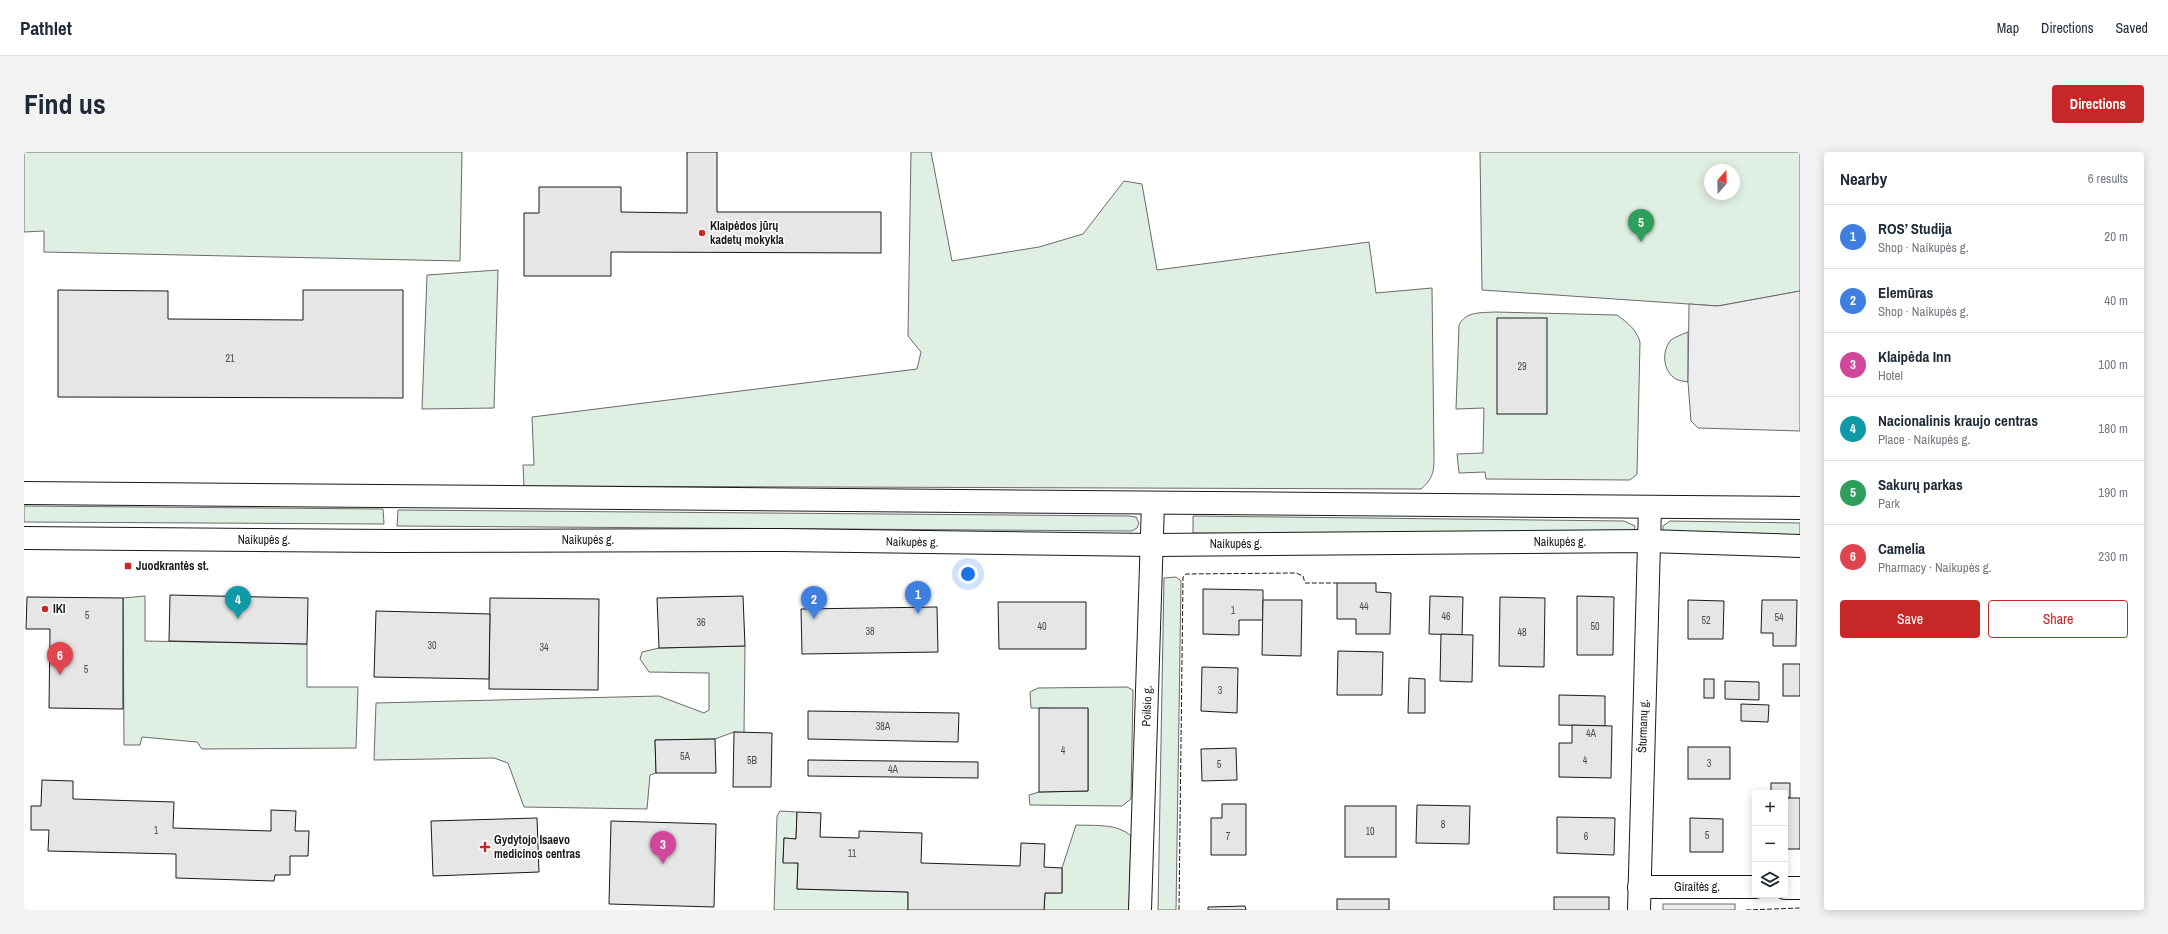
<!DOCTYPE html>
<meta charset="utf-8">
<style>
body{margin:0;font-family:"Archivo Narrow",sans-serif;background:#f2f2f3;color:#1f2937}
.controls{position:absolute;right:12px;bottom:12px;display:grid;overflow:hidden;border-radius:4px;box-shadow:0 2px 10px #0003}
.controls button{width:36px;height:36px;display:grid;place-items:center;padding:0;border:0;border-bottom:1px solid #e0e1e3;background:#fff;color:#1f2937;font:20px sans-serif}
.compass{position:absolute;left:1680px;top:12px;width:36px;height:36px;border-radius:50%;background:#fff;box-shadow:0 2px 10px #0003;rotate:20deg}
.you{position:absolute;left:944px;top:422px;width:14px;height:14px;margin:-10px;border:3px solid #fff;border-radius:50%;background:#1a73e8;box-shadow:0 0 0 6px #1a73e833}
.badge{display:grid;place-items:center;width:26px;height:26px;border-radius:50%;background:#c62828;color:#fff;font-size:13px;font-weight:700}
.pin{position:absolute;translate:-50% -33px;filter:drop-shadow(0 1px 2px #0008)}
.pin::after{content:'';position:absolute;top:21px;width:14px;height:12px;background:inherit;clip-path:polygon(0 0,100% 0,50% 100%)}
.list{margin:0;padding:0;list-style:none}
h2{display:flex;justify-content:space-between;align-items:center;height:52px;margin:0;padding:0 16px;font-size:17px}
h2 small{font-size:13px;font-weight:400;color:#747a83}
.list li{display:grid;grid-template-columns:26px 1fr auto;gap:12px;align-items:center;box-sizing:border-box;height:64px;padding:0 16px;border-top:1px solid #e0e1e3}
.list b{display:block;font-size:15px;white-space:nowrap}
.list p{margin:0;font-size:13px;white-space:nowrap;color:#747a83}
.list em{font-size:13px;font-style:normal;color:#747a83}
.actions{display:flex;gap:8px;padding:12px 16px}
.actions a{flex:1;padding:9px 0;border:1px solid #c62828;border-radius:4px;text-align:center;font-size:14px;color:#c62828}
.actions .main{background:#c62828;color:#fff}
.icon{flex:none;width:22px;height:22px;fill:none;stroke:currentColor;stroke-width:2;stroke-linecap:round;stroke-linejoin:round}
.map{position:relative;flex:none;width:1776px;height:758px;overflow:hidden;border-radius:4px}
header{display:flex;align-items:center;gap:24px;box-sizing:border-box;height:56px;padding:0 20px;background:#fff;border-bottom:1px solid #e0e1e3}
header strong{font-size:19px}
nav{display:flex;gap:22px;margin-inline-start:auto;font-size:14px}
.intro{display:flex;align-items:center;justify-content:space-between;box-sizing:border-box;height:96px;padding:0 24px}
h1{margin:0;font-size:28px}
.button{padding:10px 18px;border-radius:4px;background:#c62828;color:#fff;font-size:14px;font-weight:700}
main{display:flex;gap:24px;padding:0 24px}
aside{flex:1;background:#fff;border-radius:4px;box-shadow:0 2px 10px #0003}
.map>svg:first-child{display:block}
.green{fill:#e0efe3;stroke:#6a6a6a;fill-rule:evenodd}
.parking{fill:#ededed;stroke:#6a6a6a}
.building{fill:#e6e6e6;stroke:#1a1a1a}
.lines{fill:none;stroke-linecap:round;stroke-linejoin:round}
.minor-casing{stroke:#1a1a1a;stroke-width:24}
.minor{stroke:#fff;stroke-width:22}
.fence{stroke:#1a1a1a;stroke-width:1;stroke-dasharray:5 2;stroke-linecap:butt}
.poi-dot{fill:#c62828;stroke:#fff;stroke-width:1.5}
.labels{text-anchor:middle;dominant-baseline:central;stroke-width:3;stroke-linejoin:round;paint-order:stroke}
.number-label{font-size:10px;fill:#4d4d4d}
.poi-label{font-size:12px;font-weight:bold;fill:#1a1a1a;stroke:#fff;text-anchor:start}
.street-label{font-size:12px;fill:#1a1a1a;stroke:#fff}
</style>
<header>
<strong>Pathlet</strong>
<nav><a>Map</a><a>Directions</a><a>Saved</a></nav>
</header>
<div class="intro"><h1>Find us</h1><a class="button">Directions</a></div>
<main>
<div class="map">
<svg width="1776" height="758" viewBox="0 0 1776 758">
<rect width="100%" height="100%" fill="#fff"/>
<g class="green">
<path d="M0,0H438L436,109L20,100V79L0,80Z"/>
<path d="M887,0H907L928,109L1015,95L1059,82L1100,29L1118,32L1133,118L1345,90L1352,141L1408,136L1410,303C1410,318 1410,326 1397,337L500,334L499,313H510L508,265L893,217L897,200L884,184Z"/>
<path d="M1456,0H1776V139L1694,154L1458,138ZM1686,18H1710V42H1686Z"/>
<path d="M474,118L470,256L398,257L403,123Z"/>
<path d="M1471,160L1593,163C1604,171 1612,177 1616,190L1613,322L1606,328L1462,327L1461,320L1435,321L1433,302L1459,301L1460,256L1432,257L1435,173C1442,159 1457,161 1471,160Z"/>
<path d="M1664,180V230C1660,229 1655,229 1652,227C1639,220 1637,199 1647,188C1651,185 1659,182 1664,180Z"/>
<path d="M0,354L359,357L360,372L0,370Z"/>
<path d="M374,358L1104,364L1112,365L1115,371L1113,376L1108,379L373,374Z"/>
<path d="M1169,364L1600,369L1611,374L1610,380L1596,385L1169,381Z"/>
<path d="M1646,369L1776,371V385L1639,379V374Z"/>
<path d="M1152,425L1157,429L1152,758H1134L1140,426Z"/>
<path d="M121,444V489L283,492V535H334L332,596L178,597L173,590L118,585L116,593H100L99,446Z"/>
<path d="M721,494L720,581L710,580L691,587L631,588L632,621L626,623L623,657L500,655L484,611L470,606L350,608L352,551L635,544L680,561L685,558V521L625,520L616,507L618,500L635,496Z"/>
<path d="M1103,535L1109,538L1107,647L1098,654L1006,653L1005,643L1015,640L1064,639V557L1007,556L1006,540L1014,536Z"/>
<path d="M756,659L773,660L772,687L760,686L759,710L774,711L773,737L884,740V758H750L753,664Z"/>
<path d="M1052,673C1072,674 1092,671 1107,684L1105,758H1020L1021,741H1038V716Z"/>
</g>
<g class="parking">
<path d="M1776,139V279L1674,276L1667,269L1664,230L1665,152L1694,154Z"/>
<rect x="1639" y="752" width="72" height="6"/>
</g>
<g class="building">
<path d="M663,0H693V60H857V101L587,100V124H500V61H515V35H597V60L663,61Z"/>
<path d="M34,138L144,139V167L279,168V138H379V246L34,245Z"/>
<rect x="1473" y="166" width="50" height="96"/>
<path d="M1313,431H1352V440L1367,441L1366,482H1332V467H1313Z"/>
<path d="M1179,437L1239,438V468H1215V483L1179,482Z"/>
<path d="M146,443L284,446L283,492L145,489Z"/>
<path d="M719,444L721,494L635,496L633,446Z"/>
<path d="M1406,444L1439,445L1438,483L1405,482Z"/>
<path d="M1553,444L1590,445L1589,503H1553Z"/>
<path d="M3,445L99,446V557L25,556L26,477H2Z"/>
<path d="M1476,445L1521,446L1520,515L1475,514Z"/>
<path d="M466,446L575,447L574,538L465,537Z"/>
<path d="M1239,448H1278L1277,504L1238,503Z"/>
<path d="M1664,448L1700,449L1699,487H1664Z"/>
<path d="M1738,448H1773L1772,494H1749V481H1737Z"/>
<path d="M974,450H1062V497H975Z"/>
<path d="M913,455L914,500L778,502L777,457Z"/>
<path d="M352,459L466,462L465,527L350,525Z"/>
<path d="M1417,482L1449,483L1448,530L1416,529Z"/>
<path d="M1314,499L1359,500L1358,543H1313Z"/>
<rect x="1759" y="512" width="17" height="32"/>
<path d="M1178,515L1214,516L1213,561L1177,559Z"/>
<path d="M1385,526L1401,527V561H1384Z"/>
<rect x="1680" y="527" width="10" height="19"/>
<path d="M1701,529L1735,530V548L1701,547Z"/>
<path d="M1535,543L1581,544V574L1535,573Z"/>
<path d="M1717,552L1745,553L1744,570L1717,569Z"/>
<path d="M1015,556H1064V639L1015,640Z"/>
<path d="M784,559L935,561L934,590L784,587Z"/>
<path d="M1548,573L1588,574L1587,626L1535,625V591H1548Z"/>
<path d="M710,580L748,581L747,635H709Z"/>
<path d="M691,587L692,621H632L631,588Z"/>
<rect x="1664" y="595" width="42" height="32"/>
<path d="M1212,596L1213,628L1178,629L1177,597Z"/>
<path d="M784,608L954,610V626L784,624Z"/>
<path d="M18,628L49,629V647L150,650L149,676L247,679V658L272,659L271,679H285L284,704H266V723H251L250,729L152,726V702L24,699L25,678H7V654H17Z"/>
<path d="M1747,631H1766V646H1761V641H1747Z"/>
<rect x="1761" y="646" width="15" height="51"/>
<path d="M1198,652H1222V703H1187V666H1198Z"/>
<path d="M1393,653L1446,654L1445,692L1392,691Z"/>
<rect x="1321" y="654" width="51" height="51"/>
<path d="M773,660L797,661L796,685L835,686V679L898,681L897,711L996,714L997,691L1021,692L1020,715L1038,716V741H1021L1020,758H884V740L773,737L774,711H759L760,686L772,687Z"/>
<path d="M1533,665L1591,666L1590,703L1533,701Z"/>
<path d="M513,666L515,720L409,724L407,669Z"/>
<path d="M1666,666L1699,667V700H1666Z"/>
<path d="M587,669L692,672L690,755L585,752Z"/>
<rect x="1530" y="745" width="55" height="13"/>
<rect x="1313" y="747" width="52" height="11"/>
<path d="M1221,754L1222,758H1184V755Z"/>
</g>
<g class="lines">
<defs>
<g id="minor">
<path d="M0,341L1776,356"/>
<path d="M0,386L366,389L759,388L1129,393L1624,389L1776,394"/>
<path d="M1615,735H1731"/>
<path d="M1761,736H1776"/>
<path d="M1116,758L1129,351"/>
<path d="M1615,758L1626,355"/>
</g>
</defs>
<use href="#minor" class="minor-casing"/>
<use href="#minor" class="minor"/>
<g class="fence">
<path d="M1155,758L1159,425L1162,422L1272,421L1279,424L1281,431H1313"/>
<path d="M1722,758L1776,756"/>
</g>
</g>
<g class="poi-dot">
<circle cx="678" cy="81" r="4"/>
<rect x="100" y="410" width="8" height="8" rx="2"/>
<circle cx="21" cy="457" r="4"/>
<path d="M459 689h4v4h4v4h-4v4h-4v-4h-4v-4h4z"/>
</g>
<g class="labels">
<g class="number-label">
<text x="206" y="206">21</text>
<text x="1498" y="214">29</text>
<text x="1340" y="454">44</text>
<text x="1209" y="458">1</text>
<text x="63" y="463">5</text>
<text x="1422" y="464">46</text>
<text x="1755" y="465">54</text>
<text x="1682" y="468">52</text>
<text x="677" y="470">36</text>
<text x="1018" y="474">40</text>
<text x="1571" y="474">50</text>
<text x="846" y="479">38</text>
<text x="1498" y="480">48</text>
<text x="408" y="493">30</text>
<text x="520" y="495">34</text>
<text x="62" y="517">5</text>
<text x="1196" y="538">3</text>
<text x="859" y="574">38A</text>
<text x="1567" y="581">4A</text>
<text x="1039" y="598">4</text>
<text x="661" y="604">5A</text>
<text x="728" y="608">5B</text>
<text x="1561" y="608">4</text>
<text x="1685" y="611">3</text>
<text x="1195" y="612">5</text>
<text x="869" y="617">4A</text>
<text x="1419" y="672">8</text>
<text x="132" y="678">1</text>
<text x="1346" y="679">10</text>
<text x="1683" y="683">5</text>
<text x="1204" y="684">7</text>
<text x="1562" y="684">6</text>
<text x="828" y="701">11</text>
</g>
<g class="poi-label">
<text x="686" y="74">Klaipėdos jūrų<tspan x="686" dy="14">kadetų mokykla</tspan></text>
<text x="112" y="414">Juodkrantės st.</text>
<text x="29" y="457">IKI</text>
<text x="470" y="688">Gydytojo Isaevo<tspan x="470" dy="14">medicinos centras</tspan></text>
</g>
<g class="street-label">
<text x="240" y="388">Naikupės g.</text>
<text x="564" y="388">Naikupės g.</text>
<text transform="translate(888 390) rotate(1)">Naikupės g.</text>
<text x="1536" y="390">Naikupės g.</text>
<text x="1212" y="392">Naikupės g.</text>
<text transform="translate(1123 554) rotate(-88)">Poilsio g.</text>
<text transform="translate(1619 574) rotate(-88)">Šturmanų g.</text>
<text x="1673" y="735">Giraitės g.</text>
</g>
</g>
</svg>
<div class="controls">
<button>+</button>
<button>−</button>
<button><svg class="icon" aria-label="layers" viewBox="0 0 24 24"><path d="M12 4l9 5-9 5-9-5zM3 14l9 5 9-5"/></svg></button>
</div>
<svg class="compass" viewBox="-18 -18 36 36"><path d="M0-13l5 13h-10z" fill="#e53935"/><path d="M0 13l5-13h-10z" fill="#747a83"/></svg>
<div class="you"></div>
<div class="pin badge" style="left:894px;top:462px;background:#3f7fe0">1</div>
<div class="pin badge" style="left:790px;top:467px;background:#3f7fe0">2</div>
<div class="pin badge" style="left:639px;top:712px;background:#d1479c">3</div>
<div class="pin badge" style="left:214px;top:467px;background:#0f9aa8">4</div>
<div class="pin badge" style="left:1617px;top:90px;background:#2e9e5b">5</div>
<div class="pin badge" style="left:36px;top:523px;background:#e0444e">6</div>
</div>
<aside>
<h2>Nearby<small>6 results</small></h2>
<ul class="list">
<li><span class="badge" style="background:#3f7fe0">1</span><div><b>ROS’ Studija</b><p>Shop · Naikupės g.</p></div><em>20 m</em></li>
<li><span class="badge" style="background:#3f7fe0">2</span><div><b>Elemūras</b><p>Shop · Naikupės g.</p></div><em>40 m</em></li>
<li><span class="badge" style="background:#d1479c">3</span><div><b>Klaipėda Inn</b><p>Hotel</p></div><em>100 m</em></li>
<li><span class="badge" style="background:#0f9aa8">4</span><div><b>Nacionalinis kraujo centras</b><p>Place · Naikupės g.</p></div><em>180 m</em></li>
<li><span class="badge" style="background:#2e9e5b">5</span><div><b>Sakurų parkas</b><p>Park</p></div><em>190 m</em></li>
<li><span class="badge" style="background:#e0444e">6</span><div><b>Camelia</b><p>Pharmacy · Naikupės g.</p></div><em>230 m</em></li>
</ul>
<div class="actions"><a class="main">Save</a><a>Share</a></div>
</aside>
</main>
